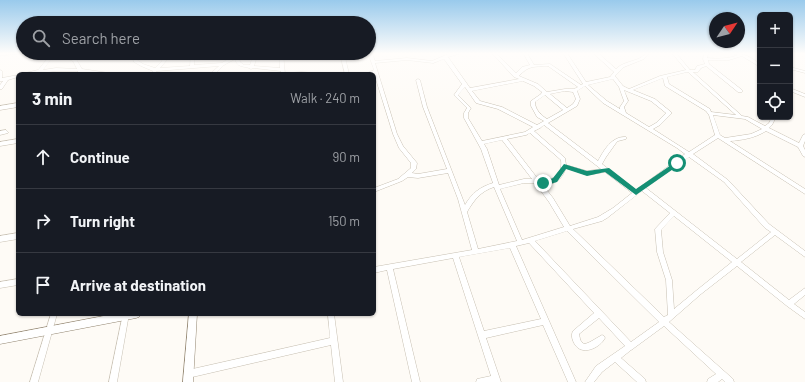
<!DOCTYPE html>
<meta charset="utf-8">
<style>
body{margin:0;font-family:Barlow,sans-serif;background:#20242c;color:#f1f3f6}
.controls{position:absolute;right:12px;top:12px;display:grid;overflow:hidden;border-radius:6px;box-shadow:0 1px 3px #0004}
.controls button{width:36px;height:36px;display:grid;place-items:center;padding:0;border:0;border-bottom:1px solid #363941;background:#171b24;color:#f1f3f6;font:20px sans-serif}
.compass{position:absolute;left:709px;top:12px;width:36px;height:36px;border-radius:50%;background:#171b24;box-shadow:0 1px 3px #0004;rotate:55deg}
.stop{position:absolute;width:12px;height:12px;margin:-9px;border:3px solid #148f74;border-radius:50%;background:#fff}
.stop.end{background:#148f74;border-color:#fff;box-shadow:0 1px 4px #0008}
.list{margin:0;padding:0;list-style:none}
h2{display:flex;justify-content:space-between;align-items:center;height:52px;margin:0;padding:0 16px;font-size:17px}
h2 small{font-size:13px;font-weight:400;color:#9ea1a6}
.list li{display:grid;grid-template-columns:26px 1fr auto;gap:12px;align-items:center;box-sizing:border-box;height:64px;padding:0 16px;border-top:1px solid #363941}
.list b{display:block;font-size:15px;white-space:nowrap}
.list em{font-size:13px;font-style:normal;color:#9ea1a6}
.icon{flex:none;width:22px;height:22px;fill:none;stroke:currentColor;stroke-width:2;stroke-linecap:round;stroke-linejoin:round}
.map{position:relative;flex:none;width:805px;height:382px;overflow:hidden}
.search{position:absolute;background:#171b24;box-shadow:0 1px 3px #0004;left:16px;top:16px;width:360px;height:44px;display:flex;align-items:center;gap:10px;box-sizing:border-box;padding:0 14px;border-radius:22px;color:#9ea1a6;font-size:15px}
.panel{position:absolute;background:#171b24;box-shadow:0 1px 3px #0004;left:16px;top:72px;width:360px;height:244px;border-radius:6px}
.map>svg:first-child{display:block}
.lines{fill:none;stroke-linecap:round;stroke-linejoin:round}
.minor-casing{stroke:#91846f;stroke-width:0.5}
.tertiary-casing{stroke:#91846f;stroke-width:1}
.minor{fill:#fff;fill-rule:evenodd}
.tertiary{fill:#fff;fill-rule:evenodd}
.route{fill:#148f74}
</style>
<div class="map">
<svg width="805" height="382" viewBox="0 0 805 382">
<rect width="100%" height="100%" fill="#fefbf6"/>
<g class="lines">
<defs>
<g id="minor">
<path d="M0,53H30L28,54L0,55Z"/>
<path d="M52,53H59L63,55L72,53H89L87,54L68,56L76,59L82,69L109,73V74H100L82,72V74H78V71H56L32,74H23L25,73L38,70ZM55,54L73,61L77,69L56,68L43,70Z"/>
<path d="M132,53H136L137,60L143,64L155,68L162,61L164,53H168L166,61L160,68L190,66L191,53H195L194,65L222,63L234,55V53H238L240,62L244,65H250L254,53H258L254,66L280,68L279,53H283L285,74H281V71L253,68L251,69C244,65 238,69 235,59L224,65L215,74H210L219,66L157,71L154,74H150L153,71L141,66L134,62Z"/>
<path d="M302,53H313L311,54L291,57L289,56L291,55Z"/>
<path d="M340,53H344L349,74H345Z"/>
<path d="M368,53H372L375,61L407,58L432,61L448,54L462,53L448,57L470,88L519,79L514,77L492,53H496L516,73L522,67L530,65L523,53H527L534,65L550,64L581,85L583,84L563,53H567L586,82L610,77L614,72L593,53H598L616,69C622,63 630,62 638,59C643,57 645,53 650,53L644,59L624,67L615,76L623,86L629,89L660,76L686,70L672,53H676L690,70H695L697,66L705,64L703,59L704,53H708L707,58C718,59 728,59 738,55L732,53C745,53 750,57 760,64V67L742,56L729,60H708L709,64L742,90V92H738L706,66L701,68L698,72H693L742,116L748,117L765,126L769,123L772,117H776L772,125L769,128L799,143L803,135L805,134V141L803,146L805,150V157L803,156L798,147L766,131C755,138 743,140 730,141L805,189V194L718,138L693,154L728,180L769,224L805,251V257L775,235L741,262L789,300L805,288V295L794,304L805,312V319L787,306L737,266L701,294L669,322L733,379L734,382H725L722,379L718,382H707L708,379L716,374L664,326L634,348L633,349L631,350L621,358L645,379L646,382H637L615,362L602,372L594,382H585L596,366L625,346L599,318L579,334C580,338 580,343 585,344L590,342L602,335L604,336L605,338C600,348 581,357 574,343C572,339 571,335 573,331L594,313L529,243L516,246L576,382H568L543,325L486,338L501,382H476L477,379L491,376L453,258L393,269L420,382H412L387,270L374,273V267L472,250L458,199L448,173L418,178L408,177L402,181L374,192V188L398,179L411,168V163L399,148L393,134L374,73L371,74H365L374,70ZM444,59L462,84L454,95L467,108L464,113V118L481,149L493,183C480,187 472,193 465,205L427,107L420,80L418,79L416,80L423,107L447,169L418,174L412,173L416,169L417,163L403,146L397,134L375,63L407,60L433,63ZM548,66L578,87L574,89H565L547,92L538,84L519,76C529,65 534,67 548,66ZM687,72H688L736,115L711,112L710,109L669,84L667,77ZM663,78L665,86L706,111L709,115L715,135L689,152L653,129L660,125L671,114V112L655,99L633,90ZM613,79L619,87L624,101L620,107V109L607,101L588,85ZM523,81L534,86L542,92L541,94L531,101V106L537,117L544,121L537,125L502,107L480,101L472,91ZM585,86L603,103L677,148L685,154L636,190L602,164L606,157L616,143L618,141L626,139V137C612,136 604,150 598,161L548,123L577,106L580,99L577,91ZM465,87L476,103L498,109L533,127L525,132L482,141L468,118V113L471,108L458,95ZM624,90L651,101L666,113L656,123L649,127L626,113L624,107L628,101ZM565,91L573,92L576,99L573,104L567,108L550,94ZM545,95L563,110L547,119C541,115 535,110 535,102ZM713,115L745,119L762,129L751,134L725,138L720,135ZM544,125L601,169L587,171L566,165L565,158L534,131L540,128ZM530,133L561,160C563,177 552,181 538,179L507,139L526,135ZM502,140L532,179H524L499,185L487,149L484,144ZM689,157L724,182L765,228L771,232L737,259L646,188ZM566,168L587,175L605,172L632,193L613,208L598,217L570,226L553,198L542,184C555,185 561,181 566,168ZM524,183H535L549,202L564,227L522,240L500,189ZM494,187L517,241L478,249L467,212C474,200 481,191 494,187ZM642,191L670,213L655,229L657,252L666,280L668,315L664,317L573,229L602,221L607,218ZM674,216L732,262L697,290L674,309L672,280L663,252L661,230ZM567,231L659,322L631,342L535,241ZM510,248L541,319L484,331L459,257Z"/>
<path d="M790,67L805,71V73L790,69Z"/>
<path d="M0,70L2,71V78L18,75V77L8,80L2,89H0V85L3,81H0Z"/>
<path d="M302,72L314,73L316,74H287L289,73Z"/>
<path d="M790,88L805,94V97L790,91Z"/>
<path d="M18,103V107L0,110V106Z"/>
<path d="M6,130L8,132V133L0,135V131Z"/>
<path d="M18,139V143L0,146V142Z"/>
<path d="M18,233V239L0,242V236Z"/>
<path d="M18,279V285L0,288V282Z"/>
<path d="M51,314H57L38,382H30Z"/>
<path d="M123,314H129L117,382H109Z"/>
<path d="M328,314H334L343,382H335L331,345L188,378L185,377L184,374L185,371L188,370L330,338Z"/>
</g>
<g id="tertiary">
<path d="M114,314H140L139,317L136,318L0,344V336Z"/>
<path d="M189,314H197L193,382H183Z"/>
</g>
</defs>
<use href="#minor" class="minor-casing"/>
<use href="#tertiary" class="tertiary-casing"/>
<use href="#minor" class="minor"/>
<use href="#tertiary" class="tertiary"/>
</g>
<linearGradient id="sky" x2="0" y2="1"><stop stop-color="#99caec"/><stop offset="0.5" stop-color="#fffdfb"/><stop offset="1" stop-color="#fffdfb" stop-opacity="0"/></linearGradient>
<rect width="805" height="107" fill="url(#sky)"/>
<path class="route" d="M677,161L679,162V165L636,195L605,172L587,176L566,169L557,182L543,186L540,183L553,178L564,164L587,171L609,168L636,189Z"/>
</svg>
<div class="controls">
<button>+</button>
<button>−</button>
<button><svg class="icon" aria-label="locate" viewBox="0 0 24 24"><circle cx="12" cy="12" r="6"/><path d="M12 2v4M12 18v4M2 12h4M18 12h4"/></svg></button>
</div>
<svg class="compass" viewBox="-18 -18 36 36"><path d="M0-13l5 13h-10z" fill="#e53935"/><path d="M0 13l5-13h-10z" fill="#9ea1a6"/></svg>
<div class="stop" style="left:677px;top:163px"></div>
<div class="stop end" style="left:543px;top:183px"></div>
<div class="search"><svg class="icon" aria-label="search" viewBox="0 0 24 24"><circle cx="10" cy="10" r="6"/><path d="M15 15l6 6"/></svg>Search here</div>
<section class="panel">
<h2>3 min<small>Walk · 240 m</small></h2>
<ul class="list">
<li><svg class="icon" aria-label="ahead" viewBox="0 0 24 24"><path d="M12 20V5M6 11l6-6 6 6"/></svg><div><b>Continue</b></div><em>90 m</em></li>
<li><svg class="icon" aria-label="right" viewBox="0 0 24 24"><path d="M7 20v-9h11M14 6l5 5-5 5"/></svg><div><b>Turn right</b></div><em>150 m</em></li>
<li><svg class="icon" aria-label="arrive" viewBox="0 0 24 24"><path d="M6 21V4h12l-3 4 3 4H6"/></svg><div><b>Arrive at destination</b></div></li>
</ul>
</section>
</div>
